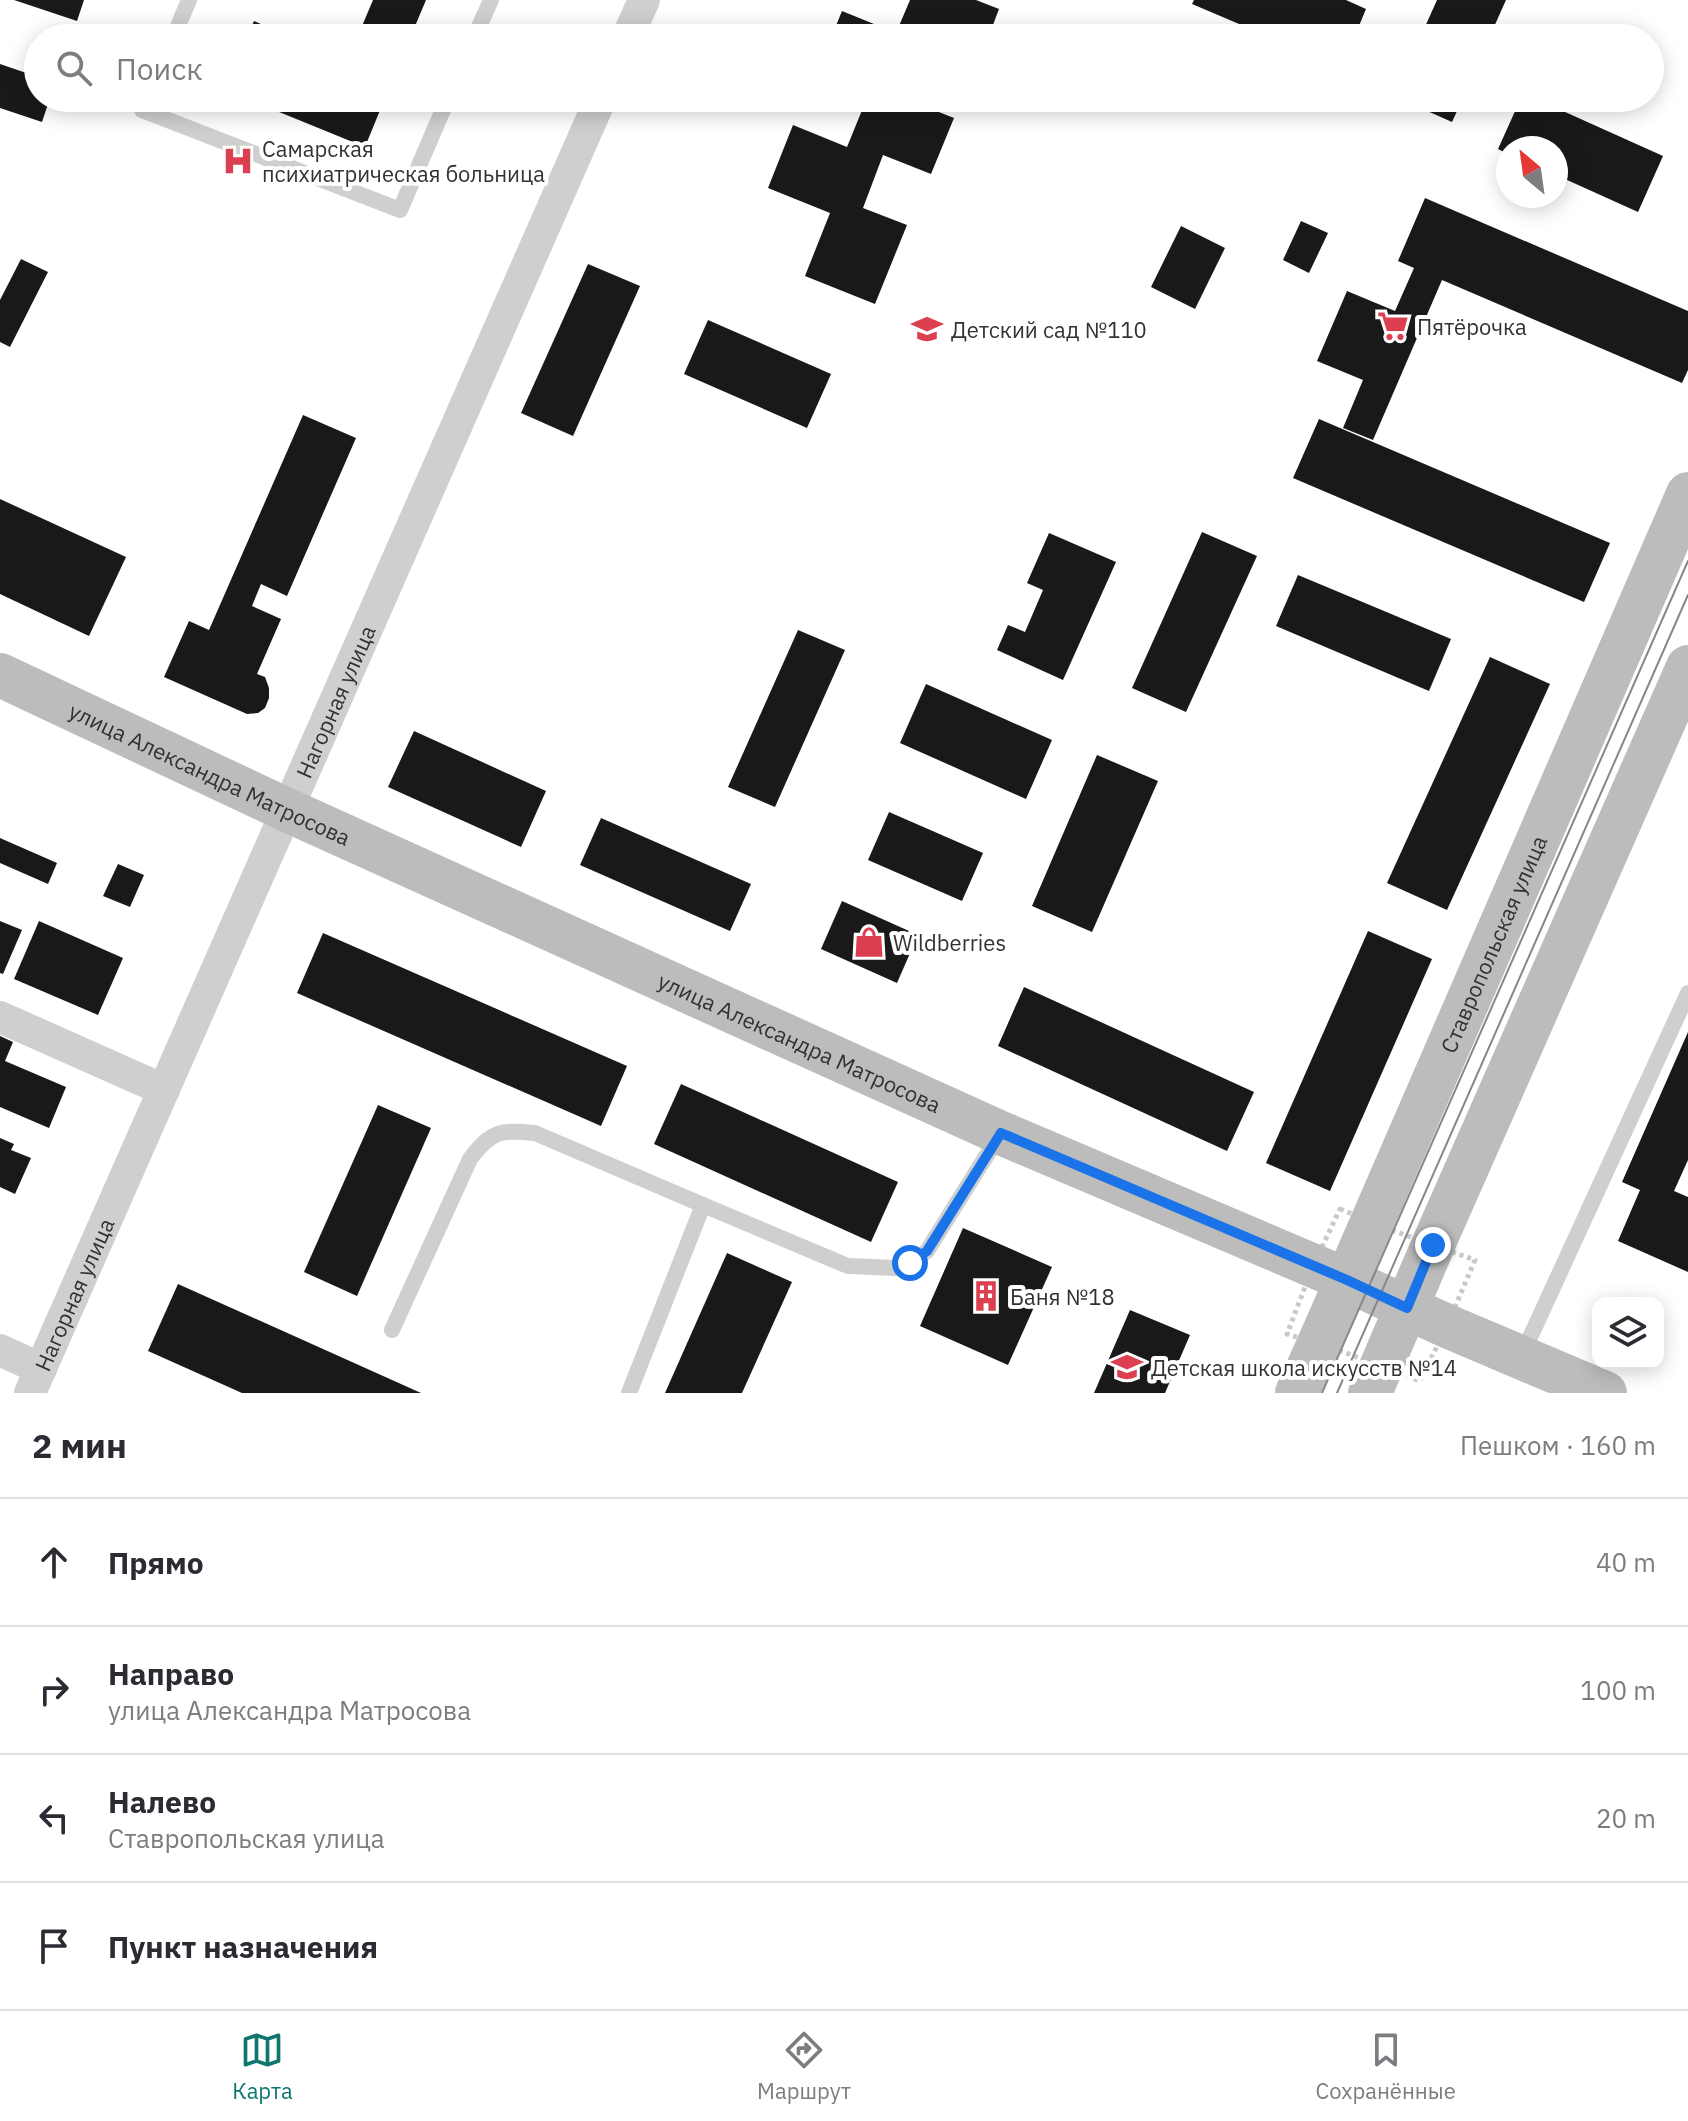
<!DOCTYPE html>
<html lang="ru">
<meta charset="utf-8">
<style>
body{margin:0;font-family:"IBM Plex Sans",sans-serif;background:#f7f7f7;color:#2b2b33}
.controls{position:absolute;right:24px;bottom:24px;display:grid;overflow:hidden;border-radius:16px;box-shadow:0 4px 20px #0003}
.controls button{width:72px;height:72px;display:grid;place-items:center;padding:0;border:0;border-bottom:2px solid #e1e1e2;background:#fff;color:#2b2b33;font:40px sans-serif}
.compass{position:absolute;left:1496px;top:136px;width:72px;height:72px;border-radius:50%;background:#fff;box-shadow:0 4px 20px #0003;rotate:331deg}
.stop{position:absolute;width:24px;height:24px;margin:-18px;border:6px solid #1a73e8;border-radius:50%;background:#fff}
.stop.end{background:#1a73e8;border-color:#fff;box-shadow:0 2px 8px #0008}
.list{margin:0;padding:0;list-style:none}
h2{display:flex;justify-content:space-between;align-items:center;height:104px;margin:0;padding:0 32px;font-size:34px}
h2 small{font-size:26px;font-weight:400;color:#7c7c81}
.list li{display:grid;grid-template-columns:52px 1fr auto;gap:24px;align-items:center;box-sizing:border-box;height:128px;padding:0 32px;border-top:2px solid #e1e1e2}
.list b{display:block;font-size:30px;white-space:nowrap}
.list p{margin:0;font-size:26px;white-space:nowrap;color:#7c7c81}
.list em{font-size:26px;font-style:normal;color:#7c7c81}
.icon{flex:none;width:44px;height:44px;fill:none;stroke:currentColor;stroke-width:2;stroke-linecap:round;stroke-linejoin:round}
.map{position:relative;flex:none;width:1688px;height:1393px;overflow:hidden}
.search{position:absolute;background:#fff;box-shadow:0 4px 20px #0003;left:24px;right:24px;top:24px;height:88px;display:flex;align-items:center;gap:20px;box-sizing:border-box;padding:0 28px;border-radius:44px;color:#7c7c81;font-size:30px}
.sheet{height:616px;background:#fff}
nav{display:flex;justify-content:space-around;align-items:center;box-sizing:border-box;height:112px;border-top:2px solid #e1e1e2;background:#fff;font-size:22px;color:#7c7c81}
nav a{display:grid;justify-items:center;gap:4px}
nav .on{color:#0f766e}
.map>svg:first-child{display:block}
.building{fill:#191919}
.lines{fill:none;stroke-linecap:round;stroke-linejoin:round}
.path{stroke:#c9c9c9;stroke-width:5;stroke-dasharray:4 4;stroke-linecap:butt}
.lane{stroke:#cfcfcf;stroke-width:16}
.street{stroke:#cfcfcf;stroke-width:32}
.secondary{stroke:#bcbcbc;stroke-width:44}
.tram{stroke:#878787;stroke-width:2}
.route{stroke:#1a73e8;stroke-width:10}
.labels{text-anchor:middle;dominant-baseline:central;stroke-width:8;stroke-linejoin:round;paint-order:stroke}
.poi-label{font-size:22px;fill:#323232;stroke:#fff;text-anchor:start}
.street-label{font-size:22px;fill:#323232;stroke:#fff}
</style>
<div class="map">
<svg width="1688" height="1393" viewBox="0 0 1688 1393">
<rect width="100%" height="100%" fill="#fff"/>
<g class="building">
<path d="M14,0H84L77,21Z"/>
<path d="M373,0H426L410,38H357Z"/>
<path d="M910,0H976L999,9L988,38H831L842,11L896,33Z"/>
<path d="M1194,0H1346L1366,9L1354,38H1272L1192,4Z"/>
<path d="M1437,0H1506L1489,38H1420Z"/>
<path d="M254,21L293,38H247Z"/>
<path d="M0,64L38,77V98H50L42,122L0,108Z"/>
<path d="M245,98H385L365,147Z"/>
<path d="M867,98H912L911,101L954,118L931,174L883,155L863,208L907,225L875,304L805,276L830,213L768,188L793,125L847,147Z"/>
<path d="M1398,98H1463L1452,122Z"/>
<path d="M1521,98H1534L1663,156L1638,212L1556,175V148H1508V154L1498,149Z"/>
<path d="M1425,198L1688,311V370L1682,383L1442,280L1373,440L1343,428L1363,380L1317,361L1347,291L1395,311L1414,268L1398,261Z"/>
<path d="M1301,221L1328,233L1309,273L1283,260Z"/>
<path d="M1181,226L1225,248L1195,309L1151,287Z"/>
<path d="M21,259L48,272L10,347L0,342V300Z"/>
<path d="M588,264L640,286L573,436L521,413Z"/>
<path d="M708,320L831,374L807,428L684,374Z"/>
<path d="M303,415L356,438L287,596L261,584L252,606L281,619L257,674L265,677L269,688V698L265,708L258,713L247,714L164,677L189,621L209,630Z"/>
<path d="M1319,419L1610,543L1584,602L1293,478Z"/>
<path d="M0,499L126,557L89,636L0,594Z"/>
<path d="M1202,532L1257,556L1186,712L1132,688Z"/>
<path d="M1049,533L1116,562L1063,680L997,650L1008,625L1025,632L1043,590L1027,583Z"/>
<path d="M1298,575L1451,639L1429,691L1276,626Z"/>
<path d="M798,630L845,650L775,807L728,787Z"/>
<path d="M1490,657L1550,684L1447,910L1387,883Z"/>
<path d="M926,684L1052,740L1026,799L900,743Z"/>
<path d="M414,731L546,791L521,847L388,787Z"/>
<path d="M1097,755L1158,781L1092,932L1032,906Z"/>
<path d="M889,812L983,853L962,901L868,860Z"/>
<path d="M601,818L751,884L730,931L580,865Z"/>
<path d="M0,838L57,863L48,884L0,863Z"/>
<path d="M118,864L144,875L130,907L103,896Z"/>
<path d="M842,901L918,935L897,983L821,949Z"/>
<path d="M0,921L22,930L3,974L0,973Z"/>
<path d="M39,921L123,958L98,1015L14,979Z"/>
<path d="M1368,931L1432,959L1330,1191L1266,1163Z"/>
<path d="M323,933L627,1066L601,1126L297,993Z"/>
<path d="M1024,987L1254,1092L1227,1151L998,1046Z"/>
<path d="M1688,1032V1160L1674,1191L1688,1197V1272L1618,1241L1640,1190L1622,1182Z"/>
<path d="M0,1036L13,1042L5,1061L66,1087L49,1128L0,1107Z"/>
<path d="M681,1084L898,1182L871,1242L654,1144Z"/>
<path d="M378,1105L431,1128L357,1296L304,1272Z"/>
<path d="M0,1138L14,1144L11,1150L31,1158L15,1194L0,1187Z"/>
<path d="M963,1228L1052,1267L1008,1365L920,1326Z"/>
<path d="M727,1253L792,1282L742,1393H665Z"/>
<path d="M178,1284L421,1393H242L148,1351Z"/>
<path d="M1130,1310L1190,1335L1165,1393H1094Z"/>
</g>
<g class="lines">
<path class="path" d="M1340,1209L1394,1231L1475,1260L1447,1326L1420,1381L1341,1351L1287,1334L1313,1266Z"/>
<g class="lane">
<path d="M173,38L189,0"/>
<path d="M474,38L491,0"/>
<path d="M147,98L142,110L400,210L448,98"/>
<path d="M392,1330L470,1159C492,1130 501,1130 535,1133L703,1205"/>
<path d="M1522,1355L1688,993"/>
<path d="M629,1393L703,1205L848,1266L896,1268L910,1263L927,1251L1000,1134"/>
</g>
<g class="street">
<path d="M627,38L644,0"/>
<path d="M0,1017L164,1090"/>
<path d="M0,1350L41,1369"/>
<path id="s1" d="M30,1393L601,98"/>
</g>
<g class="secondary">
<path id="s2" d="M0,675L287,810L1001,1133L1347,1280L1447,1326L1605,1393"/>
<path id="s3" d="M1297,1393L1347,1280L1688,494"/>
<path d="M1370,1393L1433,1245L1688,667"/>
</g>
<g class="tram">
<path d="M1322,1393L1688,561"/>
<path d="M1337,1393L1688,595"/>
</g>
</g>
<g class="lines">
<path class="route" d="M910,1263L927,1251L1001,1133L1347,1280L1407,1308L1433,1245"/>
</g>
<defs>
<symbol id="hospital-bare" viewBox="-9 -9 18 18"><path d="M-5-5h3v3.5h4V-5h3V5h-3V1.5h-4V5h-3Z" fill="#dc4050" stroke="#fff" stroke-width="2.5" paint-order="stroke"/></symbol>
<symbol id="supermarket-bare" viewBox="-9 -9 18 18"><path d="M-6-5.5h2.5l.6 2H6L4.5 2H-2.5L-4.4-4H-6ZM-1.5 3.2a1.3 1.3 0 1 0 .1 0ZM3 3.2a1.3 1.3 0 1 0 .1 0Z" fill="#dc4050" stroke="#fff" stroke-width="2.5" paint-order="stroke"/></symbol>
<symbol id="school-bare" viewBox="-9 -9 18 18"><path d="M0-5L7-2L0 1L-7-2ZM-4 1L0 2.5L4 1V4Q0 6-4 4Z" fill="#dc4050" stroke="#fff" stroke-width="2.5" paint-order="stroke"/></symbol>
<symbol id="shop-bare" viewBox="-9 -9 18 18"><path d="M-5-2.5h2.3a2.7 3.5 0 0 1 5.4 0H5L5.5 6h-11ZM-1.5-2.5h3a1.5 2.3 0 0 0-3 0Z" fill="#dc4050" stroke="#fff" stroke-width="2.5" paint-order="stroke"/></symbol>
<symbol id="building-bare" viewBox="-9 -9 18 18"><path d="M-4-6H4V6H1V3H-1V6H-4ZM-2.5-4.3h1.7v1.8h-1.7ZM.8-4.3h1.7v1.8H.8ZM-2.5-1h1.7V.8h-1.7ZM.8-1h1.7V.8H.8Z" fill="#dc4050" stroke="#fff" stroke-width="2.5" paint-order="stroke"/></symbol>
</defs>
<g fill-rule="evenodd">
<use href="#hospital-bare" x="216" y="139" width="44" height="44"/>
<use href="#supermarket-bare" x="1371" y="304" width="44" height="44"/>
<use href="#school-bare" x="905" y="307" width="44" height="44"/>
<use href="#shop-bare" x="847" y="920" width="44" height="44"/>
<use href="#building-bare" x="964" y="1274" width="44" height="44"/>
<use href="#school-bare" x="1105" y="1345" width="44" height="44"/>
</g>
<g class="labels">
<g class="poi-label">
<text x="262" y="148">Самарская<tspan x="262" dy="25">психиатрическая больница</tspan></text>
<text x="1417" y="326">Пятёрочка</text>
<text x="951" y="329">Детский сад №110</text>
<text x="893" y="942">Wildberries</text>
<text x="1010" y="1296">Баня №18</text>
<text x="1151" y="1367">Детская школа искусств №14</text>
</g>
<g class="street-label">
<text stroke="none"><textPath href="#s1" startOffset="756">Нагорная улица</textPath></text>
<text stroke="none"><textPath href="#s2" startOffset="232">улица Александра Матросова</textPath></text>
<text stroke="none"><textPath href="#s3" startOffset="490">Ставропольская улица</textPath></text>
<text stroke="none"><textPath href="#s2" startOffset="880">улица Александра Матросова</textPath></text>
<text stroke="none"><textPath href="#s1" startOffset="108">Нагорная улица</textPath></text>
</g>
</g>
</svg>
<div class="controls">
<button><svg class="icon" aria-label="layers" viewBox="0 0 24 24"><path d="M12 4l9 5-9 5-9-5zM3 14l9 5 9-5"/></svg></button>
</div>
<svg class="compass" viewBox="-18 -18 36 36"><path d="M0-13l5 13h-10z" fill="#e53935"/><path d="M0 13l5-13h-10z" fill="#7c7c81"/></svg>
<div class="stop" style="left:910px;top:1263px"></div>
<div class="stop end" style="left:1433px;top:1245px"></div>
<div class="search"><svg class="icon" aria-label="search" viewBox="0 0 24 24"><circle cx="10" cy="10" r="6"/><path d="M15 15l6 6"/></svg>Поиск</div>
</div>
<section class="sheet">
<h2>2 мин<small>Пешком · 160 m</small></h2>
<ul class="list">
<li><svg class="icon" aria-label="ahead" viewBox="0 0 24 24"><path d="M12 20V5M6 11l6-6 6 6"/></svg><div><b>Прямо</b></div><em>40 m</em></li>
<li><svg class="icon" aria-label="right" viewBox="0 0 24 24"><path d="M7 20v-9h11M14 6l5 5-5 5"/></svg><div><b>Направо</b><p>улица Александра Матросова</p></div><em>100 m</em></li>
<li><svg class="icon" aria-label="left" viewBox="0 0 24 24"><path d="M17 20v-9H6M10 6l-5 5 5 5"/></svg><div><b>Налево</b><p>Ставропольская улица</p></div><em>20 m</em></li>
<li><svg class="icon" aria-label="arrive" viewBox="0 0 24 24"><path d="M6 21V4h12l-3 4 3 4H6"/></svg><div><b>Пункт назначения</b></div></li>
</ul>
</section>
<nav>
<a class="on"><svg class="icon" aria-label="map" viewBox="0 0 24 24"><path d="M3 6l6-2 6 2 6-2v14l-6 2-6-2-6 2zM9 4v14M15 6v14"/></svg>Карта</a>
<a><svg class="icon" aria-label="directions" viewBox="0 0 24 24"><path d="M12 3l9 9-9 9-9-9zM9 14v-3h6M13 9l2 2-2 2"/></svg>Маршрут</a>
<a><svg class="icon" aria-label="saved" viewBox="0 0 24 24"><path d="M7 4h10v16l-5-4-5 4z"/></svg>Сохранённые</a>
</nav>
